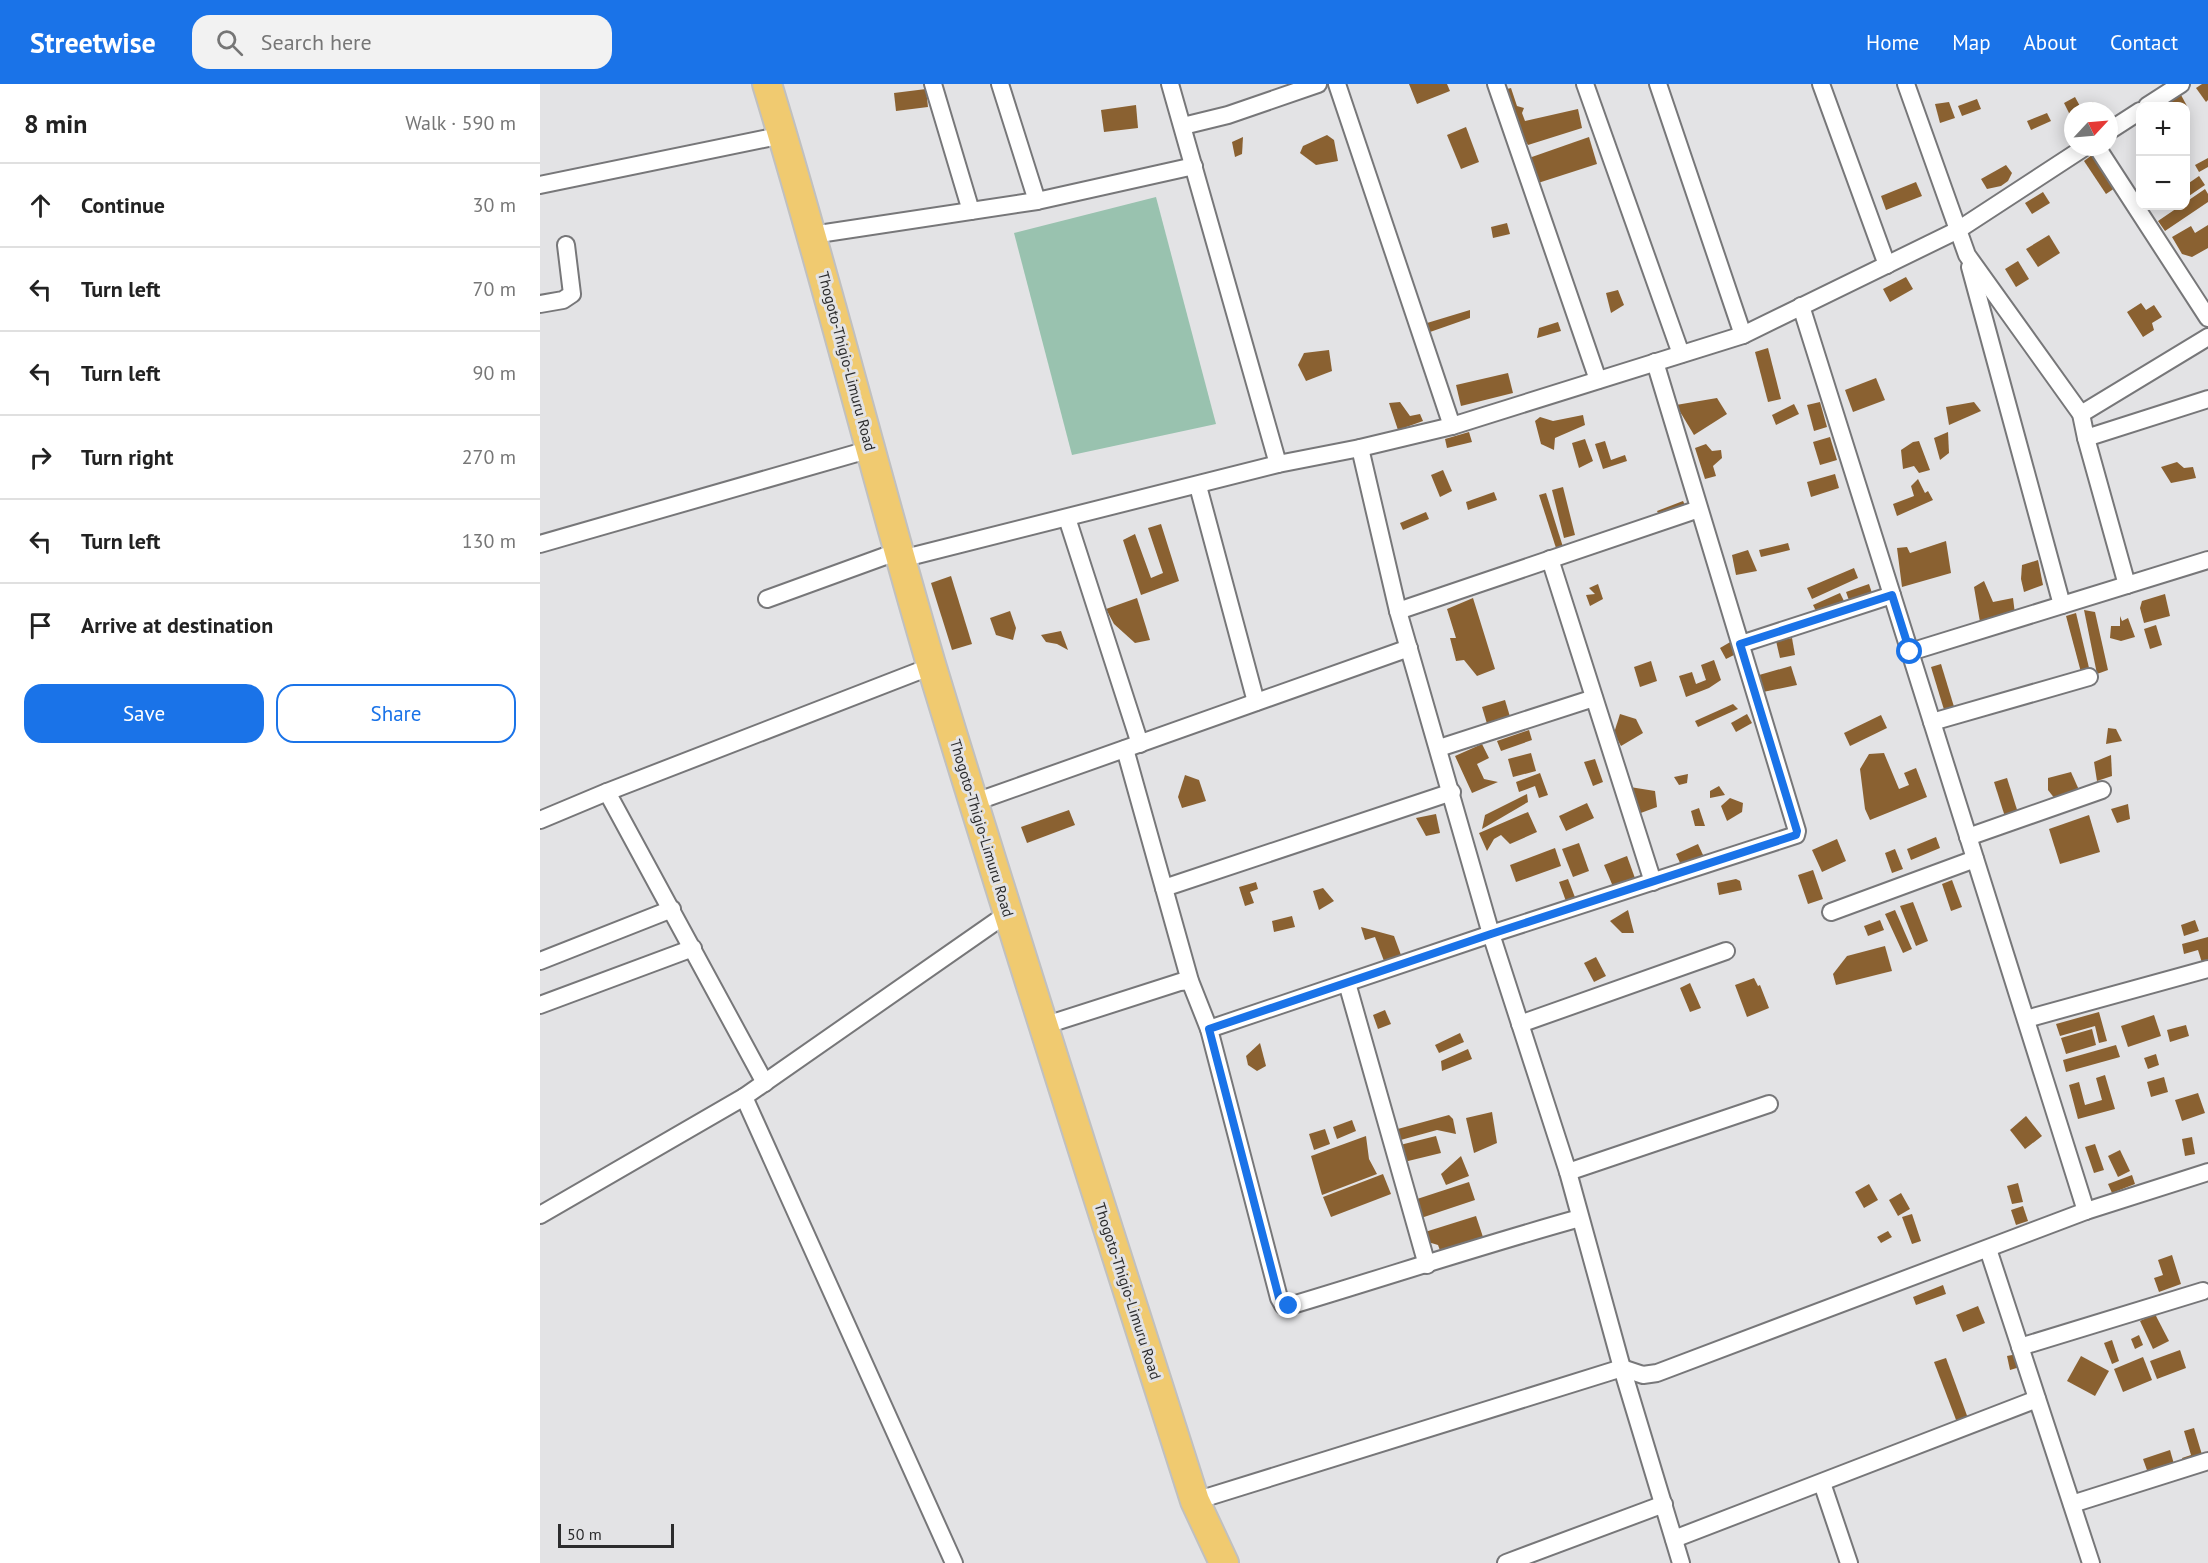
<!DOCTYPE html>
<meta charset="utf-8">
<style>
body{margin:0;font-family:"PT Sans",sans-serif;background:#f2f2f2;color:#222}
.controls{position:absolute;right:18px;top:18px;display:grid;overflow:hidden;border-radius:12px;box-shadow:0 3px 15px #0003}
.controls button{width:54px;height:54px;display:grid;place-items:center;padding:0;border:0;border-bottom:2px solid #e0e0e0;background:#fff;color:#222;font:30px sans-serif}
.compass{position:absolute;left:1524px;top:18px;width:54px;height:54px;border-radius:50%;background:#fff;box-shadow:0 3px 15px #0003;rotate:64deg}
.scale{position:absolute;left:18px;bottom:15px;width:116px;box-sizing:border-box;padding-left:6px;border:3px solid #2c2c2d;border-top:0;font-size:16px;line-height:21px;white-space:nowrap;color:#2c2c2d;-webkit-text-stroke:4px #e3e3e5;paint-order:stroke}
.stop{position:absolute;width:18px;height:18px;margin:-14px;border:4px solid #1a73e8;border-radius:50%;background:#fff}
.stop.end{background:#1a73e8;border-color:#fff;box-shadow:0 2px 6px #0008}
.list{margin:0;padding:0;list-style:none}
h2{display:flex;justify-content:space-between;align-items:center;height:78px;margin:0;padding:0 24px;font-size:26px}
h2 small{font-size:20px;font-weight:400;color:#767676}
.list li{display:grid;grid-template-columns:39px 1fr auto;gap:18px;align-items:center;box-sizing:border-box;height:84px;padding:0 24px;border-top:2px solid #e0e0e0}
.list b{display:block;font-size:22px;white-space:nowrap}
.list em{font-size:20px;font-style:normal;color:#767676}
.actions{display:flex;gap:12px;padding:18px 24px}
.actions a{flex:1;padding:14px 0;border:2px solid #1a73e8;border-radius:18px;text-align:center;font-size:21px;color:#1a73e8}
.actions .main{background:#1a73e8;color:#fff}
.icon{flex:none;width:33px;height:33px;fill:none;stroke:currentColor;stroke-width:2;stroke-linecap:round;stroke-linejoin:round}
.map{position:relative;flex:none;width:1668px;height:1479px;overflow:hidden}
header{display:flex;align-items:center;gap:36px;box-sizing:border-box;height:84px;padding:0 30px;background:#1a73e8;color:#fff}
header strong{font-size:28px}
nav{display:flex;gap:33px;margin-inline-start:auto;font-size:21px}
.search{width:420px;height:54px;background:#f2f2f2;display:flex;align-items:center;gap:15px;box-sizing:border-box;padding:0 21px;border-radius:18px;color:#767676;font-size:22px}
main{display:flex}
aside{flex:1;background:#fff}
.map>svg:first-child{display:block}
.grass{fill:#99c2af}
.building{fill:#8a6131}
.lines{fill:none;stroke-linecap:round;stroke-linejoin:round}
.minor-casing{stroke:#777779;stroke-width:20}
.trunk-casing{stroke:#c0c0c0;stroke-width:32}
.minor{stroke:#fff;stroke-width:16}
.trunk{stroke:#f0ca70;stroke-width:28}
.route{stroke:#1a73e8;stroke-width:8}
.labels{text-anchor:middle;dominant-baseline:central;stroke-width:6;stroke-linejoin:round;paint-order:stroke}
.street-label{font-size:15px;fill:#2c2c2d;stroke:#e3e3e5}
</style>
<header>
<strong>Streetwise</strong>
<div class="search"><svg class="icon" aria-label="search" viewBox="0 0 24 24"><circle cx="10" cy="10" r="6"/><path d="M15 15l6 6"/></svg>Search here</div>
<nav><a>Home</a><a>Map</a><a>About</a><a>Contact</a></nav>
</header>
<main>
<aside>
<h2>8 min<small>Walk · 590 m</small></h2>
<ul class="list">
<li><svg class="icon" aria-label="ahead" viewBox="0 0 24 24"><path d="M12 20V5M6 11l6-6 6 6"/></svg><div><b>Continue</b></div><em>30 m</em></li>
<li><svg class="icon" aria-label="left" viewBox="0 0 24 24"><path d="M17 20v-9H6M10 6l-5 5 5 5"/></svg><div><b>Turn left</b></div><em>70 m</em></li>
<li><svg class="icon" aria-label="left" viewBox="0 0 24 24"><path d="M17 20v-9H6M10 6l-5 5 5 5"/></svg><div><b>Turn left</b></div><em>90 m</em></li>
<li><svg class="icon" aria-label="right" viewBox="0 0 24 24"><path d="M7 20v-9h11M14 6l5 5-5 5"/></svg><div><b>Turn right</b></div><em>270 m</em></li>
<li><svg class="icon" aria-label="left" viewBox="0 0 24 24"><path d="M17 20v-9H6M10 6l-5 5 5 5"/></svg><div><b>Turn left</b></div><em>130 m</em></li>
<li><svg class="icon" aria-label="arrive" viewBox="0 0 24 24"><path d="M6 21V4h12l-3 4 3 4H6"/></svg><div><b>Arrive at destination</b></div></li>
</ul>
<div class="actions"><a class="main">Save</a><a>Share</a></div>
</aside>
<div class="map">
<svg width="1668" height="1479" viewBox="0 0 1668 1479">
<rect width="100%" height="100%" fill="#e3e3e5"/>
<path class="grass" d="M616,113L676,340L532,371L474,149Z"/>
<g class="building">
<path d="M869,0H907L910,7L877,20Z"/>
<path d="M1662,0H1668V16L1666,18L1656,4Z"/>
<path d="M971,4L977,22L984,24L982,29L985,37L1038,25L1042,44L988,61L978,45L967,5Z"/>
<path d="M386,5L388,23L356,27L354,9Z"/>
<path d="M1641,11L1647,22H1632L1629,18Z"/>
<path d="M1535,13L1541,24L1553,18L1557,27H1533V37L1524,19Z"/>
<path d="M1437,15L1441,25L1422,32L1418,22Z"/>
<path d="M1409,18L1415,34L1400,39L1395,20Z"/>
<path d="M596,21L598,44L564,48L561,26Z"/>
<path d="M1507,29L1511,37L1491,46L1487,37Z"/>
<path d="M926,43L939,78L921,85L907,51Z"/>
<path d="M787,51L794,56L798,77L776,81L760,69L763,62Z"/>
<path d="M703,53L702,70L695,73L692,58Z"/>
<path d="M1049,53L1057,80L998,99L989,74Z"/>
<path d="M1552,71L1575,104L1566,110L1544,77Z"/>
<path d="M1668,74V83L1659,88L1655,81Z"/>
<path d="M1466,81L1472,89L1468,97L1461,102L1447,105L1441,95Z"/>
<path d="M1659,92L1665,101L1646,114V101Z"/>
<path d="M1376,98L1382,112L1346,126L1341,112Z"/>
<path d="M1665,105L1668,110V118L1625,147L1618,137L1640,122H1646V118Z"/>
<path d="M1503,108L1510,119L1492,130L1485,119Z"/>
<path d="M967,139L970,150L953,154L951,143Z"/>
<path d="M1668,141V164L1652,173L1642,170L1632,153L1651,142L1655,149Z"/>
<path d="M1509,151L1520,169L1498,183L1486,165Z"/>
<path d="M1478,177L1489,195L1476,203L1465,185Z"/>
<path d="M1366,193L1373,205L1350,218L1343,205Z"/>
<path d="M1078,206L1084,221L1071,229L1066,209Z"/>
<path d="M1601,219L1606,226L1614,221L1622,233L1612,239L1614,246L1603,253L1587,228Z"/>
<path d="M930,226V234L890,248L887,239Z"/>
<path d="M1018,238L1021,247L997,254L999,244Z"/>
<path d="M1228,264L1241,315L1228,318L1215,268Z"/>
<path d="M789,266L792,287L766,297L758,281L764,269Z"/>
<path d="M968,289L973,309L921,322L916,301Z"/>
<path d="M1336,294L1345,316L1313,328L1305,306Z"/>
<path d="M1177,314L1187,330L1154,351L1136,321Z"/>
<path d="M860,318L870,332L880,330L883,337L858,346L849,319Z"/>
<path d="M1280,318L1287,343L1274,347L1267,321Z"/>
<path d="M1434,318L1441,327L1409,341L1406,323Z"/>
<path d="M1254,320L1259,330L1236,341L1232,331Z"/>
<path d="M1043,331L1045,341L1015,354L1014,366L1001,360L995,337L1000,333L1013,337Z"/>
<path d="M929,348L932,358L907,364L905,355Z"/>
<path d="M1408,348L1409,369L1400,376L1394,354Z"/>
<path d="M1290,353L1297,376L1280,381L1273,358Z"/>
<path d="M1045,355L1053,377L1039,384L1032,359Z"/>
<path d="M1065,357L1071,376L1085,371L1087,377L1063,385L1055,360Z"/>
<path d="M1379,357L1390,386L1379,389L1374,382L1363,385L1361,366L1373,358Z"/>
<path d="M1166,360L1172,367L1181,366L1182,374L1173,382L1176,392L1165,395L1155,364Z"/>
<path d="M1637,378L1644,384L1653,383L1656,394L1631,399L1621,383Z"/>
<path d="M903,386L912,407L900,413L891,391Z"/>
<path d="M1295,390L1299,404L1271,413L1267,398Z"/>
<path d="M1378,395L1385,409L1388,407L1393,416L1357,432L1353,420L1374,412L1371,402Z"/>
<path d="M1023,403L1035,451L1024,454L1012,406Z"/>
<path d="M954,408L957,416L928,426L926,418Z"/>
<path d="M1006,409L1023,463L1016,464L999,411Z"/>
<path d="M1143,417L1146,423L1120,433L1117,427Z"/>
<path d="M886,428L889,435L863,446L860,439Z"/>
<path d="M621,440L639,497L601,511L583,456L595,450L611,494L623,489L608,444Z"/>
<path d="M1406,457L1411,489L1362,503L1357,464L1367,463L1370,469Z"/>
<path d="M1248,459L1250,466L1221,473L1219,466Z"/>
<path d="M1208,466L1217,487L1196,491L1192,471Z"/>
<path d="M1498,476L1503,501L1484,508L1481,495L1482,481Z"/>
<path d="M1314,484L1318,494L1272,515L1267,504Z"/>
<path d="M411,492L432,560L412,566L391,499Z"/>
<path d="M1444,497L1453,518L1473,514L1475,530L1440,538L1434,503Z"/>
<path d="M1058,500L1063,515L1050,522L1046,511L1055,510L1049,504Z"/>
<path d="M1329,500L1333,512L1310,519L1306,508Z"/>
<path d="M1300,509L1305,519L1278,531L1273,521Z"/>
<path d="M1625,510L1630,532L1604,539L1600,524L1602,517Z"/>
<path d="M597,514L610,556L595,559L574,540L566,525Z"/>
<path d="M933,514L955,585L937,592L924,576L916,577L910,554H916L907,525Z"/>
<path d="M1544,526L1555,528L1568,586L1557,590Z"/>
<path d="M470,527L476,544L473,556L456,551L450,534Z"/>
<path d="M1536,529L1550,588L1542,592L1526,532Z"/>
<path d="M1580,532L1582,537L1588,534L1595,553L1581,557L1570,554L1571,542H1580Z"/>
<path d="M1616,541L1622,561L1610,565L1604,545Z"/>
<path d="M521,547L528,566L517,560L506,558L501,551Z"/>
<path d="M1252,554L1255,571L1240,574L1236,557Z"/>
<path d="M1192,557L1198,569L1186,575L1180,564Z"/>
<path d="M1174,576L1181,596L1169,604L1146,613L1139,592L1152,588L1156,600L1166,596L1161,581Z"/>
<path d="M1111,577L1117,597L1100,603L1094,583Z"/>
<path d="M1401,580L1415,626L1405,629L1391,583Z"/>
<path d="M1251,582L1257,601L1223,608L1219,591Z"/>
<path d="M965,616L971,636L948,643L942,623Z"/>
<path d="M1193,620L1198,625L1158,643L1155,637Z"/>
<path d="M1080,630L1096,635L1103,649L1081,662L1074,649Z"/>
<path d="M1207,630L1212,639L1196,648L1191,639Z"/>
<path d="M1341,631L1347,644L1310,662L1304,649Z"/>
<path d="M1568,644L1576,645L1582,657L1566,660Z"/>
<path d="M989,646L992,656L961,667L957,657Z"/>
<path d="M942,660L949,674L937,680L944,695L958,698L932,709L915,672Z"/>
<path d="M991,669L996,687L973,693L968,675Z"/>
<path d="M1344,669L1359,705L1369,701L1364,689L1376,684L1387,713L1330,736L1325,725L1320,685L1329,670Z"/>
<path d="M1571,671L1572,692L1557,697L1554,678Z"/>
<path d="M1055,675L1063,698L1053,702L1044,678Z"/>
<path d="M1531,688L1539,706L1515,715L1508,706V694Z"/>
<path d="M1000,689L1008,711L999,714L995,702L979,708L976,698Z"/>
<path d="M1148,690L1147,699L1139,701L1134,693Z"/>
<path d="M645,691L659,696L666,717L642,724L638,713Z"/>
<path d="M1467,694L1479,732L1466,736L1454,698Z"/>
<path d="M1179,702L1185,711L1170,714V707Z"/>
<path d="M1090,703L1115,707L1117,723L1098,730Z"/>
<path d="M987,710L988,718L942,745L945,731Z"/>
<path d="M1190,714L1203,719L1202,728L1187,737L1181,722Z"/>
<path d="M1047,719L1054,734L1026,747L1019,732Z"/>
<path d="M1588,720L1590,735L1577,739L1571,725Z"/>
<path d="M1159,724L1165,742H1155L1151,727Z"/>
<path d="M529,726L535,741L487,759L481,743Z"/>
<path d="M988,728L997,748L970,760L961,751L954,755L947,767L939,749Z"/>
<path d="M896,730L900,749L886,752L876,734Z"/>
<path d="M1549,731L1560,768L1520,780L1509,745Z"/>
<path d="M1396,753L1400,764L1371,776L1367,765Z"/>
<path d="M1297,755L1306,777L1282,788L1272,766Z"/>
<path d="M1039,759L1049,787L1033,793L1022,765Z"/>
<path d="M1158,760L1163,771L1141,781L1136,770Z"/>
<path d="M1015,764L1021,782L976,798L970,781Z"/>
<path d="M1355,765L1363,785L1352,789L1345,769Z"/>
<path d="M1087,772L1096,797L1074,805L1064,781Z"/>
<path d="M1273,786L1283,815L1268,820L1258,791Z"/>
<path d="M1028,795L1036,816L1027,820L1019,798Z"/>
<path d="M1196,795L1200,797L1202,806L1179,811L1177,799Z"/>
<path d="M1412,796L1422,823L1411,827L1402,800Z"/>
<path d="M716,798L718,805L710,808L714,819L705,822L699,803Z"/>
<path d="M783,804L794,817L779,826L773,807Z"/>
<path d="M1373,818L1388,857L1376,862L1360,822Z"/>
<path d="M1088,826L1094,849H1082L1070,837Z"/>
<path d="M1355,826L1372,865L1363,869L1345,830Z"/>
<path d="M752,832L755,843L734,848L732,837Z"/>
<path d="M1340,836L1344,846L1328,852L1324,842Z"/>
<path d="M1655,836L1659,847L1644,852L1641,841Z"/>
<path d="M821,843L854,852L861,871L844,877L835,853L825,856Z"/>
<path d="M1668,853V881L1663,882L1658,866L1644,870L1642,860Z"/>
<path d="M1345,862L1352,887L1296,901L1293,890L1307,872Z"/>
<path d="M1056,873L1066,892L1054,898L1044,879Z"/>
<path d="M1214,894L1218,902L1220,901L1229,924L1207,933L1195,901Z"/>
<path d="M1150,899L1161,924L1150,928L1140,904Z"/>
<path d="M845,926L851,940L838,945L833,931Z"/>
<path d="M1559,928L1567,957L1559,959L1555,942L1520,952L1516,940Z"/>
<path d="M1614,931L1621,952L1588,963L1581,942Z"/>
<path d="M1646,941L1649,952L1630,958L1627,946Z"/>
<path d="M1552,945L1556,961L1526,970L1521,954Z"/>
<path d="M920,949L924,958L899,969L895,961Z"/>
<path d="M720,959L726,982L717,987L708,981L706,972Z"/>
<path d="M1576,961L1580,973L1526,988L1523,976Z"/>
<path d="M928,965L932,975L902,987L901,977Z"/>
<path d="M1616,970L1619,981L1608,985L1604,974Z"/>
<path d="M1565,991L1575,1025L1538,1035L1529,1001L1539,998L1545,1021L1562,1016L1556,994Z"/>
<path d="M1624,993L1628,1008L1611,1013L1607,998Z"/>
<path d="M1658,1009L1665,1029L1642,1037L1635,1016Z"/>
<path d="M952,1028L957,1059L934,1069L926,1034Z"/>
<path d="M909,1031L913,1035L916,1050L897,1046L857,1057L854,1046Z"/>
<path d="M1486,1032L1502,1052L1485,1065L1470,1046Z"/>
<path d="M812,1036L816,1047L797,1055L793,1043Z"/>
<path d="M785,1045L790,1060L774,1066L769,1050Z"/>
<path d="M826,1052L829,1075L837,1090L782,1111L771,1072Z"/>
<path d="M896,1052L901,1069L864,1078L860,1061Z"/>
<path d="M1652,1053L1655,1070L1645,1072L1642,1055Z"/>
<path d="M1555,1060L1564,1086L1554,1089L1545,1063Z"/>
<path d="M1580,1066L1590,1087L1578,1093L1568,1072Z"/>
<path d="M921,1072L929,1092L906,1101L901,1090Z"/>
<path d="M843,1090L851,1110L791,1133L783,1113Z"/>
<path d="M1592,1091L1595,1100L1572,1109L1568,1100Z"/>
<path d="M929,1098L935,1116L881,1134L874,1116Z"/>
<path d="M1478,1099L1483,1118L1472,1120L1467,1102Z"/>
<path d="M1329,1100L1338,1116L1324,1124L1315,1108Z"/>
<path d="M1361,1109L1370,1125L1358,1132L1349,1116Z"/>
<path d="M1483,1122L1488,1137L1476,1141L1471,1126Z"/>
<path d="M1372,1130L1381,1157L1372,1160L1362,1133Z"/>
<path d="M936,1132L945,1159L902,1172L898,1161L888,1158L885,1148Z"/>
<path d="M1348,1147L1352,1153L1341,1159L1337,1153Z"/>
<path d="M1632,1171L1641,1200L1619,1208L1614,1194L1623,1191L1618,1176Z"/>
<path d="M1403,1201L1406,1210L1376,1221L1373,1213Z"/>
<path d="M1438,1222L1445,1239L1423,1248L1416,1231Z"/>
<path d="M1615,1230L1629,1257L1613,1265L1600,1237Z"/>
<path d="M1599,1251L1603,1261L1595,1265L1591,1255Z"/>
<path d="M1572,1256L1579,1277L1572,1280L1564,1259Z"/>
<path d="M1640,1266L1646,1284L1617,1295L1610,1277Z"/>
<path d="M1477,1270L1480,1283L1470,1286L1467,1272Z"/>
<path d="M1541,1272L1569,1287L1555,1312L1527,1297Z"/>
<path d="M1603,1273L1612,1296L1583,1308L1574,1285Z"/>
<path d="M1406,1274L1429,1337L1418,1341L1394,1278Z"/>
<path d="M1654,1344L1663,1374L1644,1380L1642,1374L1651,1371L1644,1347Z"/>
<path d="M1630,1366L1634,1380L1608,1389L1603,1375Z"/>
</g>
<g class="lines">
<defs>
<g id="minor">
<path d="M393,0L431,127"/>
<path d="M460,0L497,117"/>
<path d="M630,0L738,380"/>
<path d="M797,0L912,342"/>
<path d="M956,0L1058,296"/>
<path d="M1045,0L1141,270"/>
<path d="M1118,0L1203,251"/>
<path d="M1281,0L1347,181"/>
<path d="M1366,0L1427,171L1541,330L1546,354L1668,315"/>
<path d="M1607,22L1641,0"/>
<path d="M643,42L688,31L778,0"/>
<path d="M1569,47L1600,27"/>
<path d="M1557,63L1668,234"/>
<path d="M0,101L243,51"/>
<path d="M272,151L497,117L654,82"/>
<path d="M1430,183L1522,521"/>
<path d="M0,220L23,216L32,210L26,161"/>
<path d="M1541,330L1668,253"/>
<path d="M1546,354L1587,501"/>
<path d="M820,364L858,527L951,850L1028,1088L1082,1284L1141,1479"/>
<path d="M658,402L716,618"/>
<path d="M527,434L600,660"/>
<path d="M0,460L331,365"/>
<path d="M361,475L738,380L820,364L912,342L1203,251L1418,146L1545,63"/>
<path d="M1010,475L1113,798"/>
<path d="M227,515L359,467"/>
<path d="M858,527L1159,425"/>
<path d="M1201,560L1352,511"/>
<path d="M1370,568L1668,476"/>
<path d="M1392,638L1549,593"/>
<path d="M899,664L1054,614"/>
<path d="M585,665L650,897L669,945L739,1214L743,1221L749,1222C846,1193 942,1161 1040,1134"/>
<path d="M435,718L869,564"/>
<path d="M0,736L67,708"/>
<path d="M1428,753L1562,706"/>
<path d="M624,804L912,708"/>
<path d="M1291,828L1435,775"/>
<path d="M0,877L132,825"/>
<path d="M807,899L887,1181"/>
<path d="M0,921L153,864"/>
<path d="M1486,935L1668,885"/>
<path d="M980,940L1186,867"/>
<path d="M503,942L640,898L650,897"/>
<path d="M669,945L951,850L1256,751L1257,747L1115,278"/>
<path d="M225,999L67,708L392,582"/>
<path d="M1028,1088L1229,1020"/>
<path d="M1546,1127L1668,1088"/>
<path d="M0,1131L204,1013"/>
<path d="M1448,1165L1551,1479"/>
<path d="M1480,1263L1663,1207"/>
<path d="M1282,1399L1309,1479"/>
<path d="M655,1417L1082,1284L1103,1291L1117,1289L1546,1127L1261,222"/>
<path d="M1532,1420L1668,1377"/>
<path d="M1134,1455L1497,1315"/>
<path d="M414,1479L204,1013L458,836L468,827"/>
<path d="M966,1479L1124,1420"/>
</g>
<path id="trunk" d="M227,0C286,192 334,387 391,580C476,860 566,1138 655,1417L684,1479"/>
</defs>
<use href="#minor" class="minor-casing"/>
<use href="#trunk" class="trunk-casing"/>
<use href="#minor" class="minor"/>
<use href="#trunk" class="trunk"/>
</g>
<g class="lines">
<path class="route" d="M749,1222L743,1221L739,1214L669,945L951,850L1256,751L1257,747L1200,560L1352,511L1370,568"/>
</g>
<g class="labels">
<g class="street-label">
<text transform="translate(307 277) rotate(75)">Thogoto-Thigio-Limuru Road</text>
<text transform="translate(442 744) rotate(73)">Thogoto-Thigio-Limuru Road</text>
<text transform="translate(588 1207) rotate(72)">Thogoto-Thigio-Limuru Road</text>
</g>
</g>
</svg>
<div class="controls">
<button>+</button>
<button>−</button>
</div>
<svg class="compass" viewBox="-18 -18 36 36"><path d="M0-13l5 13h-10z" fill="#e53935"/><path d="M0 13l5-13h-10z" fill="#767676"/></svg>
<div class="scale">50 m</div>
<div class="stop" style="left:1370px;top:568px"></div>
<div class="stop end" style="left:749px;top:1222px"></div>
</div>
</main>
